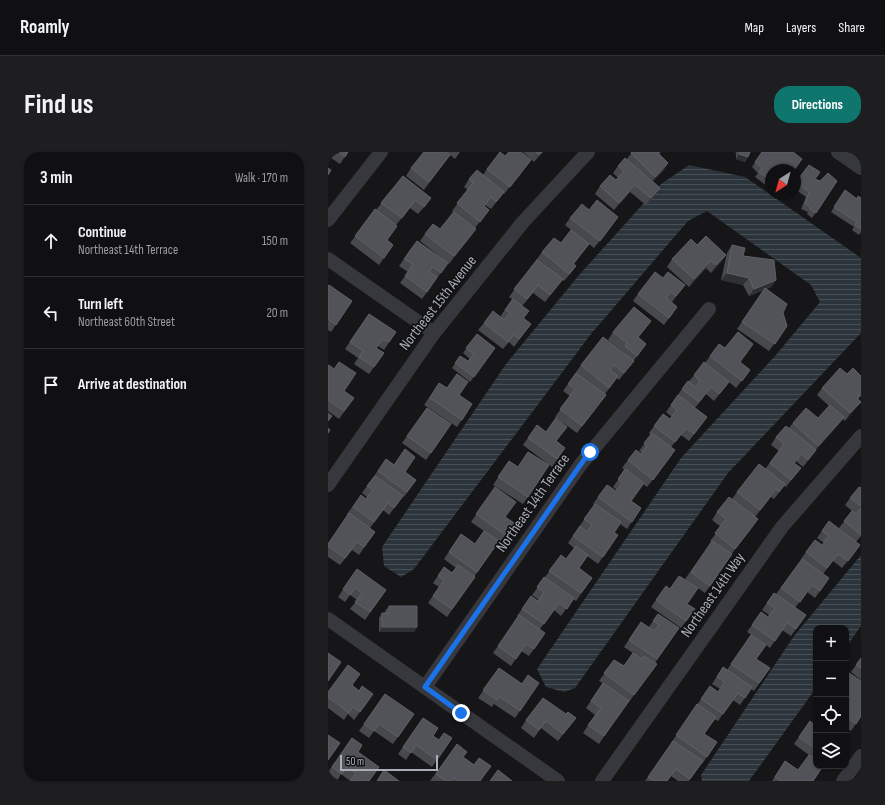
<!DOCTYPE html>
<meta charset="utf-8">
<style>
body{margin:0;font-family:"Sofia Sans Condensed",sans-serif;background:#1e1e20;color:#f1f3f6}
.controls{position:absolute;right:12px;bottom:12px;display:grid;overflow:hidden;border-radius:8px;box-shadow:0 1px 3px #0004}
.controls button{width:36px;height:36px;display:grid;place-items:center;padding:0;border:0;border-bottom:1px solid #303032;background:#101012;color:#f1f3f6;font:20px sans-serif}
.compass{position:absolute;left:437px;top:12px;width:36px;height:36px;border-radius:50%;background:#101012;box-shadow:0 1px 3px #0004;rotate:216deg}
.scale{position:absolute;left:12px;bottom:10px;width:98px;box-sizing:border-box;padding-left:4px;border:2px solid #a8adb8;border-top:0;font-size:11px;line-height:14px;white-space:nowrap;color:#a8adb8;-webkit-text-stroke:3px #111113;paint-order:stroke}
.stop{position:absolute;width:12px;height:12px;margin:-9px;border:3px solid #1a73e8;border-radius:50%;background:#fff}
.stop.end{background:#1a73e8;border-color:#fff;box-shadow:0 1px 4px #0008}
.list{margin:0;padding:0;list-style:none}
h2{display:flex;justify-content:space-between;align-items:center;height:52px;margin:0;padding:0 16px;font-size:17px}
h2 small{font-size:13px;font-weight:400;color:#9c9d9f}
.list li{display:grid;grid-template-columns:26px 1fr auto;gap:12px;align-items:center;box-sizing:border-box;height:72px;padding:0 16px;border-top:1px solid #303032}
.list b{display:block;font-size:15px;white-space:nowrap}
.list p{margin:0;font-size:13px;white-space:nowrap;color:#9c9d9f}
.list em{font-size:13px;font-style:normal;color:#9c9d9f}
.icon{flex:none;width:22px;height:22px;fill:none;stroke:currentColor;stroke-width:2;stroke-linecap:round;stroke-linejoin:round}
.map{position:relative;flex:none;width:533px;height:629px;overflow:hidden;border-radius:16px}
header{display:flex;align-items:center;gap:24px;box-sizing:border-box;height:56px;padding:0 20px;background:#101012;border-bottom:1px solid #303032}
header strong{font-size:19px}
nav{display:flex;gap:22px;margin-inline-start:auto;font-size:14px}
.intro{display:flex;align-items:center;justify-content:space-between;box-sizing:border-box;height:96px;padding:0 24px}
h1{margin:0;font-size:28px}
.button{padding:10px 18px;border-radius:16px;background:#0f766e;color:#fff;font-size:14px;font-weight:700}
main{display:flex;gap:24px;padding:0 24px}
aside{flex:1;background:#101012;border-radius:16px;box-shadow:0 1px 3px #0004}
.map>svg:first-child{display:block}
.water{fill:url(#water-rules)}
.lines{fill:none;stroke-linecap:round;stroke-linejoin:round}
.minor{stroke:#37383d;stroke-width:14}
.wall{fill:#47494d}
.shaded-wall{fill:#2f3033}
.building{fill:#525359;stroke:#5f6168}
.route{stroke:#1a73e8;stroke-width:5}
.labels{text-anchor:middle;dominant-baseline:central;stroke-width:3.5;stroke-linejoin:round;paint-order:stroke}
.street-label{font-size:15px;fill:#a8adb8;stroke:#111113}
</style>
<header>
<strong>Roamly</strong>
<nav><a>Map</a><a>Layers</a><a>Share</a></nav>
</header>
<div class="intro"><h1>Find us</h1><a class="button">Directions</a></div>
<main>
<aside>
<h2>3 min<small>Walk · 170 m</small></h2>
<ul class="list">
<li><svg class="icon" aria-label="ahead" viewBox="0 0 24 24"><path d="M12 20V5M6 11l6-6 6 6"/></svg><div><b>Continue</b><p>Northeast 14th Terrace</p></div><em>150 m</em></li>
<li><svg class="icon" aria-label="left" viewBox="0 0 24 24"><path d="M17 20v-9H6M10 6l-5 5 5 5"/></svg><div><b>Turn left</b><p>Northeast 60th Street</p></div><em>20 m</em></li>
<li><svg class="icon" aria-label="arrive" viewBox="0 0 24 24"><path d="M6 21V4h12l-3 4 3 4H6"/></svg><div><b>Arrive at destination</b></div></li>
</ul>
</aside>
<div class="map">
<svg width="533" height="629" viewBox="0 0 533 629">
<defs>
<pattern id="water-rules" width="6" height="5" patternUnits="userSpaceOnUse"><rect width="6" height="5" fill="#2c353c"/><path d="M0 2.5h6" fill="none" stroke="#485056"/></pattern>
</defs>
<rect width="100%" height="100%" fill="#161618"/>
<g class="water">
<path d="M361,13L417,25L533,106V181L400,321L247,536L236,540L218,535L209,517L353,306L447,204L492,150L483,133L379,59L360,69L263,182L86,417L73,425L56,414L54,395L178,212L252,122L333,32Z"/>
<path d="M533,403V474L518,495V476H488V536L421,629H374L373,623L466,484Z"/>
</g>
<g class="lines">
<g class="minor">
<path d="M510,0L533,16"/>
<path d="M0,68L53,0"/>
<path d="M0,107L106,181"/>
<path d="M0,333L106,181L195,70L260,0"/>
<path d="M0,467L230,629"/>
<path d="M97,535L253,312L381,157"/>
<path d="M274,629L454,375L533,284"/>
<path d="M515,629L533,604"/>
</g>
</g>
<g class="wall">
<path d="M0,0H20L12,12L0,4Z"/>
<path d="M118,0H132L127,7Z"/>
<path d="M195,0H215L206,10Z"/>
<path d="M304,0H333L331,2L340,11L335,19L325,29L332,36L327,43L318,53L302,40L286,58L267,42L272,34L288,28L290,26L285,21L290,14L299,7Z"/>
<path d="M407,0H422L417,10L408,7V1Z"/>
<path d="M434,0L443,18V37L427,25L430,21L424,15Z"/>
<path d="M122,3L96,38L78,24L83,16Z"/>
<path d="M177,4L203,8L176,42L175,41L163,57L157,53L156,54L161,58L147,76L143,84L121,112L92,89L97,82L112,77L125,60L124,59L140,38L136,35L141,27L155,23L159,17Z"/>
<path d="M481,13L487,27L492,29H509L484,66L479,62L480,60L473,57L478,45L467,37V32Z"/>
<path d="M75,24L98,53L90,62L82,56L68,73L59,88L65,93L51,113L22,91Z"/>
<path d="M517,38L529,47L533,46V80L531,83L524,78L526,75L503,60Z"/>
<path d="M261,58L285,72L266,96L261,92L246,112L248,114L243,121L236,129L234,128L217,150L205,141L194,154L201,159L196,166L203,172L186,195L181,190L175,197L150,178L156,171L172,165L184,147L181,145L214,100L233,91L243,78L237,73L242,66Z"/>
<path d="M89,89L120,111L94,147L72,131L80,120L71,114Z"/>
<path d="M369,93L398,103L393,110L383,121L378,116L361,135L339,115L344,107Z"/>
<path d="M404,93L415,104L448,128L443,135L438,137L455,161L459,174L441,199L409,177L436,138L421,144L415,133L393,128L399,101Z"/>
<path d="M335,126L357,133L344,150L349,155L336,173L305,149L310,142Z"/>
<path d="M0,134L24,149L3,180L0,178Z"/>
<path d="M41,162L68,180L56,198L50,194L48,196L56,201L41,222L26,212L30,206L17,197Z"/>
<path d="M323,169L310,186L313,199L291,228L289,226L277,242L278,243L272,250L249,281L227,265L242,244L235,239L248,221V220L253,213L294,199L280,188L285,180Z"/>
<path d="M149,182L167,196L142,230L124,216L132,204L140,209L142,207L135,201Z"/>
<path d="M397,196L420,200L412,210L422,218L408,236L401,230L386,249L378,242L367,256L379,265L361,289L353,283L343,295L347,298L342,305L319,335L315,332L303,349L313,356L299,377L292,372L286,381L290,383L270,412L259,404L251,416L264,426L248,449L245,447L233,464L226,458L212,477L217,481L201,504L193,499L183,514L165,501L190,465L189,464L203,444L210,449L211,448L204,443L233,403L238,407L246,396L240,391L266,353L265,352L270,345L288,339L289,338L285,335L297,318L294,316L300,308L314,301L311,299L323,283L321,281L326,274L342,267L344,265L338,260L354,237L377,211L382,204Z"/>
<path d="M0,214L16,239L26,246L11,267L0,259Z"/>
<path d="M519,222L533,224V244L530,247L527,257L517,269L515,267L511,272L488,298L475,315L468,309L467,311V323L458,335L456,334L446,347L443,345L427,365L430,367L402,404L377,441L357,427L384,390L382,389L393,375L384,368L389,360L404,347L409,340L437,317L451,299L443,293L448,285L461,276L465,271L490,266L501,254L489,243L494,236Z"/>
<path d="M111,231L119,236L131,243L144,252L129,275L96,253Z"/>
<path d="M99,256L123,272L98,308L74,291Z"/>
<path d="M209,273L228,289L237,296L224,315L195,293Z"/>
<path d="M200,300V345L195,352L165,333L181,309L190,315Z"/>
<path d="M58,307L88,328L76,345L75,344L61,363L55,358L42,376L47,380L31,403L24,398L12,413L0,405V392L20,363L19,362L33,343L38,347L39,345L34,341Z"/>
<path d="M167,335L177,365L186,371L172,390L171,389L146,425H147L119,465L100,451L111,435L105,431L116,415L124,421L128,416L116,407L133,382L147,392L156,379L143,370Z"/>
<path d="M533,335V384L528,390L527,400L514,416L505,409L495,422L501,426L487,446L479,440L467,456L478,463L463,484L454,478L442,496L438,493L428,507L442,516L426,539L423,537L412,553L405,548L390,569L386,567L376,582L389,590L374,612H373L361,629H350L343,624L339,629H317L344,591H343L382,534L390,540L392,537L384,532L395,515L399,518L423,483L429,487L419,480L433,460L440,465L441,463L434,458L446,441L448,442L474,408L473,407L478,400L494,393L496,391L489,386L501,369L523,386L511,376L524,359L517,353L522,346Z"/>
<path d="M29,417L58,438L37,468L22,457L29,448L22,443L17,450L10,445Z"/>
<path d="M338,434L359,452L367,457L353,476L323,455Z"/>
<path d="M61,454L89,475L86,480H51V466L54,461H57V459Z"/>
<path d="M330,462L351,476L327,511L329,512L301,550L300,549L271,592L255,581L267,563L258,556L275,531L271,529L286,508L296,514L305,501L296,495L313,470L321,475Z"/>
<path d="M533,506V528L523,520Z"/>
<path d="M171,516L194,532L211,531L187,566L166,552L164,555L150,546Z"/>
<path d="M518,519L533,564L523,579L518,576Z"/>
<path d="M24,534L31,539L40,549L26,568L20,562L16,568L0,556V540Z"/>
<path d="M57,542L86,562L65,592L46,579L41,586L31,579Z"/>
<path d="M238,562L248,566L230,589L213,576L206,586L193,576L198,568Z"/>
<path d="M95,566L105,584L111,588L124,586L104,615L83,600L78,608L70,602Z"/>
<path d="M482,569L488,574V614L485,629H444L457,609L470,618L481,603L466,592Z"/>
<path d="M24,586L30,600L41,629H22L13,622L9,629L0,623V620Z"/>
<path d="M129,592L135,605L146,613L152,629H102Z"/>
</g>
<g class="shaded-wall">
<path d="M214,0H215L206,10L211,3Z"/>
<path d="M411,2L420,5L417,10L408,7Z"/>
<path d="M122,3L117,10L96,38L101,30Z"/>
<path d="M203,8L197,15L176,42L182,35Z"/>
<path d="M340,11L335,19L321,33L327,25Z"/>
<path d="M307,33L302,40L286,58L291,51Z"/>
<path d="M332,36L327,43L318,53L323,46Z"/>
<path d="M148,77L143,84L121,112L126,104Z"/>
<path d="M398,103L393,110L383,121L388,113Z"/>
<path d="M383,109L378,116L361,135L366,127Z"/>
<path d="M399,121L421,126L415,133L393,128Z"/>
<path d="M448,128L443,135L421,144L426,137Z"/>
<path d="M401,230L396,237L386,249L391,242Z"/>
<path d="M533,250L527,257L517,269L522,261Z"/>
<path d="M516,265L511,272L485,301L490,294Z"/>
<path d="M448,337L443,345L427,365L432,358Z"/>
<path d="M430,367L425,375L402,404L407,397Z"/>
<path d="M54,475H89L86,480H51Z"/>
</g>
<g class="building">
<path d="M10,0H20L17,5Z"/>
<path d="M96,0H118L122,3L101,30L83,16Z"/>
<path d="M172,0L177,4L181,0H193L203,8L182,35L159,17Z"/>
<path d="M208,0H214L211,3Z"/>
<path d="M304,0H331L330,1L340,11L327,25L303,1Z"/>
<path d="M412,0H422L420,5L411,2Z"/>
<path d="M434,0H465L474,7L466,18H443V29L431,20L434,16L427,10Z"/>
<path d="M297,6L332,36L323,46L307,33L291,51L272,34L282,23L288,28L296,19L290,14Z"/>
<path d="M481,13L492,20L487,27L492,29L500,21L509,29L488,61L482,57L483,55L477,52L481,40L468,30Z"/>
<path d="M0,16L3,18L0,23Z"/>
<path d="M149,18L176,40L168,50L163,45L156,54L161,58L152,70L129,51L145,31L141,27Z"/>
<path d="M75,24L103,46L96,55L87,48L74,66L53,51Z"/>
<path d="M517,38L529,47L530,44L533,46V77L527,73L529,70L506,55Z"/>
<path d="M269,48L290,65L272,89L242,66L254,52L261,58Z"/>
<path d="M47,57L69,74L59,88L65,93L56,106L27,84Z"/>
<path d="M126,60L148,77L126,104L97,82L105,72L112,77Z"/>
<path d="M243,78L261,92L245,112L248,114L241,122L214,100L226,86L233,91Z"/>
<path d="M378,84L398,103L388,113L383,109L366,127L344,107L363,87L369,93Z"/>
<path d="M89,89L120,111L113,121L105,115L101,120L109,125L99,140L77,124L85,112L76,107Z"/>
<path d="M404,93L417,96L415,104L446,108L448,128L426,137L421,126L399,121Z"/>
<path d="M209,108L235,127L222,143L210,133L199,147L186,137Z"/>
<path d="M327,120L335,126L340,120L357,133L348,144L343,140L338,146L349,155L341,166L310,142Z"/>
<path d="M1,133L24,149L8,173L0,167V134Z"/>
<path d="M437,136L459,152L455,161L459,174L447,192L414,170Z"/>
<path d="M185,147L201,159L195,166L203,172L191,187L186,183L180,190L156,171L165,159L176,168L182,161L177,158Z"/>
<path d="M306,155L323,169L310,185L318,192L309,204L297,194L299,191L285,180Z"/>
<path d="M41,162L68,180L61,190L55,187L48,196L56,201L46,215L31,205L35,199L22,190Z"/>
<path d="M410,180L425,192L412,210L422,218L414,229L382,204L391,192L397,196Z"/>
<path d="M149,182L167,196L146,225L127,211L132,204L140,209L146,202L138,196Z"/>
<path d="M275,185L306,209L296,221L286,213L282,218L290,224L281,236L253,213Z"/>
<path d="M11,210L28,221L16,239L26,246L16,259L0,248V214L1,213L6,217Z"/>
<path d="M376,210L401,230L391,242L383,235L371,250L354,237L360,229L368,235L372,229L366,223Z"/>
<path d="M512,216L519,222L525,216L533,224V242L529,246L533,250L522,261L494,236Z"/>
<path d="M248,221L278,243L254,274L232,257L247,237L240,232Z"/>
<path d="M129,222L140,230L131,243L144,252L134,268L102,246L111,231L119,236Z"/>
<path d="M350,243L379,265L366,282L358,276L347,290L326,274L335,262L342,267L349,258L343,253Z"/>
<path d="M502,253L516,265L490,294L465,271L478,256L490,266Z"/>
<path d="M99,256L123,272L103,301L79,284Z"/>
<path d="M0,261L4,264L0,269Z"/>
<path d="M228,266L239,275L228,289L237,296L229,307L200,286L209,273L218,280Z"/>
<path d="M458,274L488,298L480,308L473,302L466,311L473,316L463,328L442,311L456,292L448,285Z"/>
<path d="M0,276L2,278L0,281Z"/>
<path d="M324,281L347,298L325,328L300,308L308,298L313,302L319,294L316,291Z"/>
<path d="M77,297L87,305L77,320L88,328L79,340L50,319L58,307L66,313Z"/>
<path d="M200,300L221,313L200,345L170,325L181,309L190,315Z"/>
<path d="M431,312L457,332L451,340L448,337L432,358L409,340Z"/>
<path d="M297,317L316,331L303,349L313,356L304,370L270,345L279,333L288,339L294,331L290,327Z"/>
<path d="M47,324L75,344L66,356L60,351L46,370L25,355L33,343L38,347L45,338L39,334Z"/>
<path d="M167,335L188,350L177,365L186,371L177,383L148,362Z"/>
<path d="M531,335L533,336V354L522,346Z"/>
<path d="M401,345L430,367L407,397L387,381L398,367L389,360Z"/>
<path d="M267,352L293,370L286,381L290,383L275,405L245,384L252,374L259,380L264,373L256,367Z"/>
<path d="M533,356V383L516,369L524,359L528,362Z"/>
<path d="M21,361L47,380L36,395L29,390L17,406L0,394V392Z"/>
<path d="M501,369L532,393L520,409L510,402L499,416L478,400L487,388L494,393L501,384L494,379Z"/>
<path d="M156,379L171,389L149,420L121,400L133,382L147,392Z"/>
<path d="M384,389L404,402L382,434L363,420Z"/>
<path d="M248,394L260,403L251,416L264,426L253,441L221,419L233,403L238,407Z"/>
<path d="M474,407L501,426L492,439L484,433L472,450L453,436Z"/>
<path d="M130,413L147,425L124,457L105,444L116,428L110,424L116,415L124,421Z"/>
<path d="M29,417L58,438L42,460L27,450L34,441L27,436L22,443L15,437Z"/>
<path d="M351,424L370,436L359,452L367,457L358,469L328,448L338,434L342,437Z"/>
<path d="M216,425L246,446L239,457L231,451L216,472L194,457L203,444L210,449L216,440L209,435Z"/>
<path d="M446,441L478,463L468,477L459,471L447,489L424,473L433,460L440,465L447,456L439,451Z"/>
<path d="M61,454H89V475H54V461H61Z"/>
<path d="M330,462L351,476L329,507L301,488L313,470L326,479L331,473L325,469Z"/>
<path d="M191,463L217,481L206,497L198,492L188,507L170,494Z"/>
<path d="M423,483L438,493L428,507L442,516L431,531L403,512Z"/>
<path d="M0,501L13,510L0,529Z"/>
<path d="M305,501L314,507L316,504L329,512L306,543L276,521L286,508L296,514Z"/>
<path d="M533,506V516L528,513Z"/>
<path d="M20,513L32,522L24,533L31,539L34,534L45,542L32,560L25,555L21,561L0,545V540Z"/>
<path d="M395,515L424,535L417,546L410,541L395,562L373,547L382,534L390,540L397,530L389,525Z"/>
<path d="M171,516L194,532L200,523L211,531L192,559L172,545L169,548L155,538Z"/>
<path d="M518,519L533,529V564L528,572L518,565V537L519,535L518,534Z"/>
<path d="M275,531L301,549L276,584L260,573L273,556L263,549Z"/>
<path d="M57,542L86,562L70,585L51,572L46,579L36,572Z"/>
<path d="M215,546L238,562L240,560L248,566L235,582L218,569L211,578L198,568Z"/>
<path d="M369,552L388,565L376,582L389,590L379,605L348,583Z"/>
<path d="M95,566L110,576L105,584L111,588L116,581L124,586L109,608L88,593L83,601L75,595Z"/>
<path d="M482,569L488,574V597L471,585Z"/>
<path d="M0,583L12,591L0,608Z"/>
<path d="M24,586L34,593L30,600L51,615L41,629H24L23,628L28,621L18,615L14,622L4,615Z"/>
<path d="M345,589L375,609L362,627L348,617L339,629H326L320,625Z"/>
<path d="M129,592L139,600L135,605L146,613L151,606L163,614L152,629H130L125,626L123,629H118L108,622Z"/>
<path d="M481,603L488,608V614H495L485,629H453L447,625L457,609L470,618Z"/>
<path d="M56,618L71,629H49Z"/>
<path d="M170,618L184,629H162Z"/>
</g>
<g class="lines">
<path class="route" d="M133,561L97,535L253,312L262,300"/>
</g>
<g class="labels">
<g class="street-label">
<text transform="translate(110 151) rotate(-52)">Northeast 15th Avenue</text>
<text transform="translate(205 351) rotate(-55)">Northeast 14th Terrace</text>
<text transform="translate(385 443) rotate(-55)">Northeast 14th Way</text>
</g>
</g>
</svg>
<div class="controls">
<button>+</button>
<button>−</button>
<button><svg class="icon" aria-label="locate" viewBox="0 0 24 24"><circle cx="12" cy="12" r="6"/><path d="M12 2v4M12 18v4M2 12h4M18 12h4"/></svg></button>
<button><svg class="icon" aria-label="layers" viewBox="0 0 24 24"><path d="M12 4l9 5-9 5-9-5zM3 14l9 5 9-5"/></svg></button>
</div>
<svg class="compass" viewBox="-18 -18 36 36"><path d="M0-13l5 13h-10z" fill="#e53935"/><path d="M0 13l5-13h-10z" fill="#9c9d9f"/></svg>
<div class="scale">50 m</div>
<div class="stop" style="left:262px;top:300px"></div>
<div class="stop end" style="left:133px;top:561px"></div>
</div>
</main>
